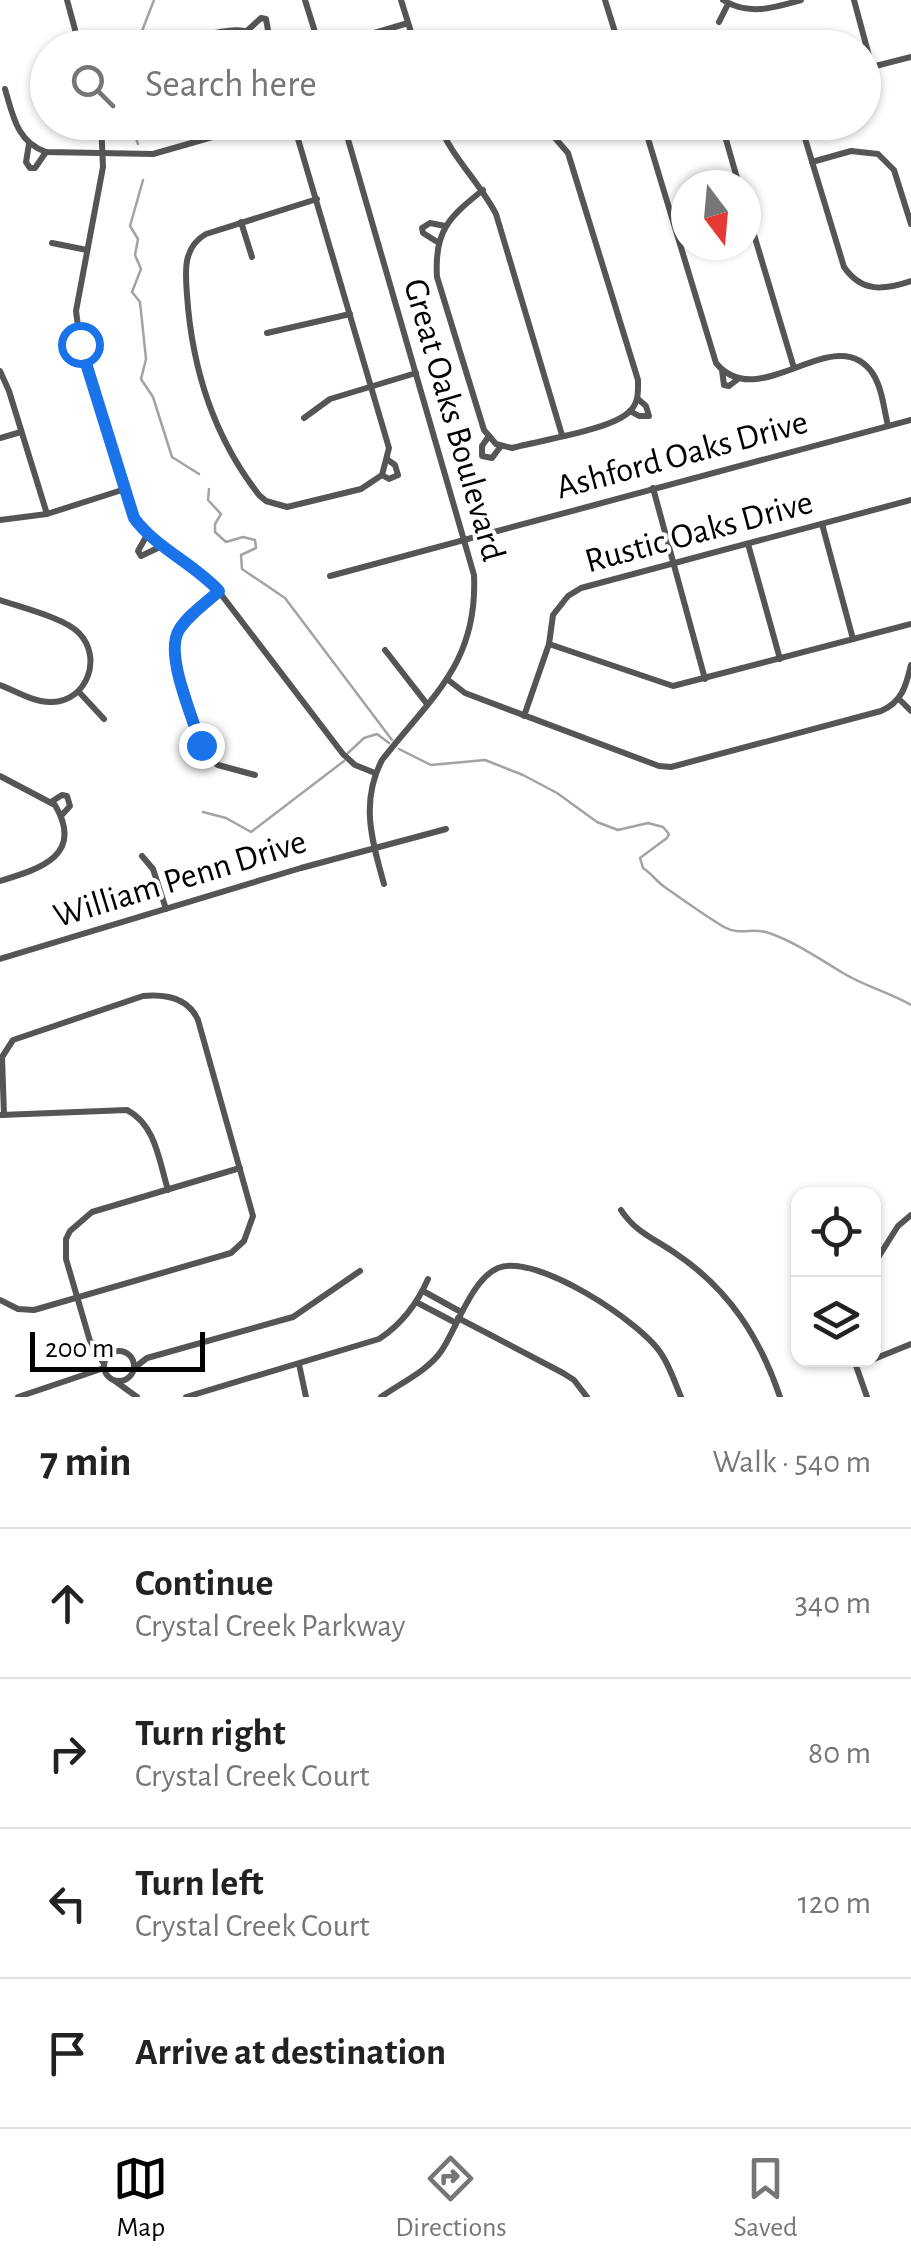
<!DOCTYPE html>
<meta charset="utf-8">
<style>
body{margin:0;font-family:"Alegreya Sans",sans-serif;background:#f2f2f2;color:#222}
.controls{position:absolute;right:30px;bottom:30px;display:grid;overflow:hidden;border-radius:20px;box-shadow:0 2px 8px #0004}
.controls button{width:90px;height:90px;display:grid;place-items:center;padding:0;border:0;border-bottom:2px solid #e0e0e0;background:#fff;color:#222;font:50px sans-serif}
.compass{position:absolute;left:671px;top:170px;width:90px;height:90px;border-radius:50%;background:#fff;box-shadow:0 2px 8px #0004;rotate:164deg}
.scale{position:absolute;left:30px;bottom:25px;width:175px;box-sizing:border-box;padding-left:10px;border:5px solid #000;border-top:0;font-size:28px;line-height:35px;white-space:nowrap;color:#000;-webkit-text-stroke:8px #fff;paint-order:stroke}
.stop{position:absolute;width:30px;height:30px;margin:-22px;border:8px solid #1a73e8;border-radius:50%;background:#fff}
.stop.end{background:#1a73e8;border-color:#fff;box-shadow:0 2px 10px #0008}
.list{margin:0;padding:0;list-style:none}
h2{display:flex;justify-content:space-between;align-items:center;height:130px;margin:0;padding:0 40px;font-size:42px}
h2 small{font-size:32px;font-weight:400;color:#767676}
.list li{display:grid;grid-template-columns:65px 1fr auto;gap:30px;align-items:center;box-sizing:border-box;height:150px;padding:0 40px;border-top:2px solid #e0e0e0}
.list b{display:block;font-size:38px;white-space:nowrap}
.list p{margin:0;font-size:32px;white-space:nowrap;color:#767676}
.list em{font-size:32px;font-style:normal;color:#767676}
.icon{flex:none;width:55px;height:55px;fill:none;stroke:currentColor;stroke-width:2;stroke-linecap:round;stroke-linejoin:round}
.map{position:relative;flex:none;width:911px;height:1397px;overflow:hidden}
.search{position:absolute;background:#fff;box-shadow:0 2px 8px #0004;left:30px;right:30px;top:30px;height:110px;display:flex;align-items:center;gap:25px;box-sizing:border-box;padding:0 35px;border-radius:55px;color:#767676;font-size:38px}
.sheet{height:730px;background:#fff}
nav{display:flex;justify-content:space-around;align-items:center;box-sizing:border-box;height:140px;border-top:2px solid #e0e0e0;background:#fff;font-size:28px;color:#767676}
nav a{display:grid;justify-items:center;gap:5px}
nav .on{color:#000}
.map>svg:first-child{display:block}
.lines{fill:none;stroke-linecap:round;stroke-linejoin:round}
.stream{stroke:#a3a3a3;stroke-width:2.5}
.minor{stroke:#555;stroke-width:6}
.route{stroke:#1a73e8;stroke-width:12}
.labels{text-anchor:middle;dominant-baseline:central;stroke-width:8;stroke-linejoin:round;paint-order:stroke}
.street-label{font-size:35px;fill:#000;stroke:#fff}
</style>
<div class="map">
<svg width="911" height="1397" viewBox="0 0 911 1397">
<rect width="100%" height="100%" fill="#fff"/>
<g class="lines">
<g class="stream">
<path d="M142,48V31L154,0"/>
<path d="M130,122L138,144"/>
<path d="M143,180L130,226L138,239L135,255L141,269L132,292L140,302L146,359L141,379L153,397L172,457L199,474"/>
<path d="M209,489L208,500L221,514L215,524V532L226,542L243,537L255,540L256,548L241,555L242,569L285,598L392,740"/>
<path d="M399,749L431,765L485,760L523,775L557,793L597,822L618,830L648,823L663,827L669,834L667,838L640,858L643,868C652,874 657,882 666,888C685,901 704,915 724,927C740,936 753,927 769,933C795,942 818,958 843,973C864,986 891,993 911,1005"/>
<path d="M348,753L364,738L377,734L389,743"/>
<path d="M203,812L226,818L251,832L344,761"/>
</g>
<g class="minor">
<path d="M67,0L80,48"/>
<path d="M305,0L320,48"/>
<path d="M401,0L416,48"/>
<path d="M605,0L620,48"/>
<path d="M723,0C749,16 773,8 801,0"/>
<path d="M854,0L872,67"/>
<path d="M719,22L728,4"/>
<path d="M248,30L261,18L266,19L268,30L262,38"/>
<path d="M361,37L408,23"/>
<path d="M195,38C222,31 250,21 270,48"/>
<path d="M864,69L911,57"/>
<path d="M5,89C13,116 17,142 46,152L153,154L265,122"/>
<path d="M101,122L103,167L76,311L82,356L134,518L147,535L204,576L220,593L343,754L355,765L375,773"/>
<path d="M293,122L389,448L382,475L361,489L287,507L266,501L259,495C213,436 192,368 187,295C185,271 183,247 206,234L317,199"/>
<path d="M343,122L474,575C478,663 432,696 382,760C360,802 372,841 384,884"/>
<path d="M438,122C451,157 479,181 496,214L562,435"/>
<path d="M643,122L716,363C759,416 836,318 873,374C882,388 884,409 888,426"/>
<path d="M721,122L739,185"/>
<path d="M800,122L844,267C862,293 884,290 911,281"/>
<path d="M646,131L675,122"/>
<path d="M29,144L26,162L30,168H35L46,152"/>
<path d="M812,162L851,151L878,154L894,170L911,224"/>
<path d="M483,190C449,217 434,231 437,277L484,430L496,444L512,448C540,440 614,430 631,410C639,401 638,391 638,380L568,153L541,122"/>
<path d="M746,208L794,368"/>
<path d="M241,222L252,257"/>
<path d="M52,243L87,250"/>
<path d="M439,243L423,233L422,228L430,223L445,226"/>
<path d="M267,333L350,314"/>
<path d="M722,370L724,385L729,386L738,379"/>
<path d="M0,371L9,391L47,514"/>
<path d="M630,411L639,416H649L646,406L638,399"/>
<path d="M304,418L330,399L416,373"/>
<path d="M489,436L482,446V456L492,458L501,446"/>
<path d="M0,438L21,432"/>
<path d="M382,475L389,479L398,475L395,465L388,460"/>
<path d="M653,488L705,679"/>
<path d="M0,520L47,514L122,490"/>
<path d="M822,524L853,639"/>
<path d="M147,535L138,551L141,556L162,546"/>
<path d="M748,544L780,659"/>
<path d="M330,576L911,420"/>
<path d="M219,591C199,609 174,625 174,654L207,757L218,765L255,775"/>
<path d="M0,600C20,607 65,618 79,633C103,658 87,701 52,702C35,703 16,691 0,685"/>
<path d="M549,644L673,686L911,624"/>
<path d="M385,650L427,704"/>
<path d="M447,679L465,693L659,766L671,767L881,711C902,702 906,686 911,665"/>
<path d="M79,692L104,719"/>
<path d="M899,699L911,711"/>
<path d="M524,716L549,644L553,615L568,596L581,588L911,500"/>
<path d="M0,776L55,805C85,856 39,869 0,881"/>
<path d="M51,802L62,795L67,796L70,806L61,816"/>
<path d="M142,856L153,869L166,909"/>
<path d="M0,959L301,868L446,829"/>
<path d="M1,1115L127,1110C156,1125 159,1161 168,1190"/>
<path d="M621,1210C635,1232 655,1239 675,1253C729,1289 760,1338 780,1397"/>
<path d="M874,1264L898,1226L911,1215"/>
<path d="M423,1291L461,1312"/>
<path d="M0,1300L18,1309L34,1310L231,1253L244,1241L253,1216L198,1020C188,997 165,994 143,996L13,1040L2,1057L4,1115"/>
<path d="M416,1302L456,1323"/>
<path d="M458,1318L563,1373L574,1380L587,1397"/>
<path d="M91,1342L114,1352"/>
<circle cx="119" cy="1366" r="15"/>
<path d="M874,1359L911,1344"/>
<path d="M854,1360L867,1397"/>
<path d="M104,1364L90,1341L66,1259V1239L70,1231L92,1212L240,1168"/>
<path d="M299,1364L306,1397"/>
<path d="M134,1368L147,1358L293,1317L360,1271"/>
<path d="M115,1381L137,1397"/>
<path d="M18,1397L104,1368"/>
<path d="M186,1397L379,1339C402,1324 417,1304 428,1279"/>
<path d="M381,1397C401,1383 429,1370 442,1350C457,1327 472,1279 498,1268C535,1252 643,1323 662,1355C670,1367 675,1383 681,1397"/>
</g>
</g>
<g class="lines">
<path class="route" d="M80,344L134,518C156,548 193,563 219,591C206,603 188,615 179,630C164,654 193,718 201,745"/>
</g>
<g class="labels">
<g class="street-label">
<text transform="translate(454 420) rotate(74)">Great Oaks Boulevard</text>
<text transform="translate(682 455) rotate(-15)">Ashford Oaks Drive</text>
<text transform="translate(699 532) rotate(-15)">Rustic Oaks Drive</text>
<text transform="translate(180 879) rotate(-17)">William Penn Drive</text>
</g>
</g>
</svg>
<div class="controls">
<button><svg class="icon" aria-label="locate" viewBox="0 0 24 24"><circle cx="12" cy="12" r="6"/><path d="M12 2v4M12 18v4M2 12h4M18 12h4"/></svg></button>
<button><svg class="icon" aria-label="layers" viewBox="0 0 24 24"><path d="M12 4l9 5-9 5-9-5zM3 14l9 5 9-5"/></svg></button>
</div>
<svg class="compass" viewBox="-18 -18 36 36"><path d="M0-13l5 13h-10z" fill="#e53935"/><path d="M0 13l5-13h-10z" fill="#767676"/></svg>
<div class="scale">200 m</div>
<div class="stop" style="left:80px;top:344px"></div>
<div class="stop end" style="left:201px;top:745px"></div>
<div class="search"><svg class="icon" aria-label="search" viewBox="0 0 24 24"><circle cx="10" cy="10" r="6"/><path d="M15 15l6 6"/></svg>Search here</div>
</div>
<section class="sheet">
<h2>7 min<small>Walk · 540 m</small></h2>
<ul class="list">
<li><svg class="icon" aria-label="ahead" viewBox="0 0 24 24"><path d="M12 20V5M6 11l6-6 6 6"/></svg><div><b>Continue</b><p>Crystal Creek Parkway</p></div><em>340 m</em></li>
<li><svg class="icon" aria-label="right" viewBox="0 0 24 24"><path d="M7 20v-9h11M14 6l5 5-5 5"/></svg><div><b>Turn right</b><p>Crystal Creek Court</p></div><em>80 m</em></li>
<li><svg class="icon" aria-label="left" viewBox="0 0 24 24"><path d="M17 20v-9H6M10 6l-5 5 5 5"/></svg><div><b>Turn left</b><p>Crystal Creek Court</p></div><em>120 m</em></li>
<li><svg class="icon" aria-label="arrive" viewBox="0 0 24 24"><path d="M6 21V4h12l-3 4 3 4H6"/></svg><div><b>Arrive at destination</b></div></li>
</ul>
</section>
<nav>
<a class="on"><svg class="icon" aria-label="map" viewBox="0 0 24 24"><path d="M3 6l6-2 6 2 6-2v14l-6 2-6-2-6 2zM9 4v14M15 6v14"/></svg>Map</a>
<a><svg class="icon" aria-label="directions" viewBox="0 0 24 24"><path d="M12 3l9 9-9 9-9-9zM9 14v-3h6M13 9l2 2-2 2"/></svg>Directions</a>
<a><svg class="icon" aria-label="saved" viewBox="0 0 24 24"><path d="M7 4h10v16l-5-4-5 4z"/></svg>Saved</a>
</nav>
